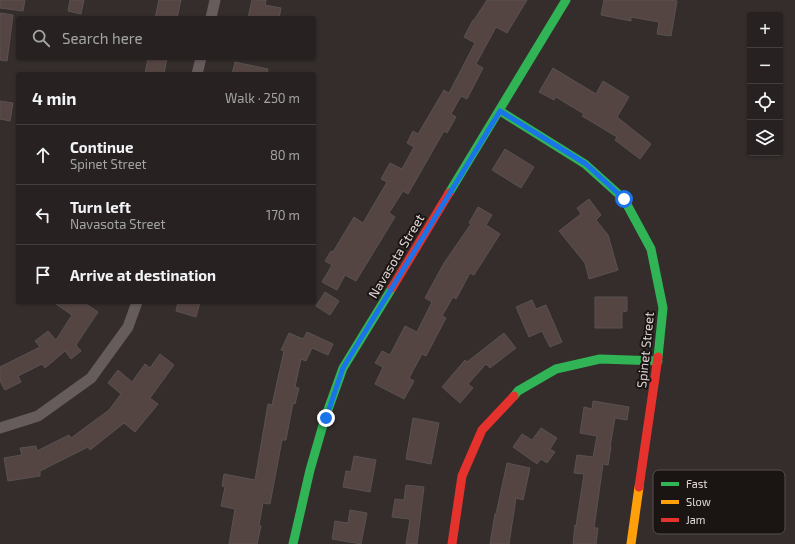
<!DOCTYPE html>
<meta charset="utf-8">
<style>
body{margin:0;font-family:"Exo 2",sans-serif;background:#2f2a2a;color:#f1f3f6}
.controls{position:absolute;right:12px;top:12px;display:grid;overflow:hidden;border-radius:4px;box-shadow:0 1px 3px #0004}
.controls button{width:36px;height:36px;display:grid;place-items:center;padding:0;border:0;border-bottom:1px solid #433f3f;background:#272221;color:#f1f3f6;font:20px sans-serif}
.stop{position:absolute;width:12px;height:12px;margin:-9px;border:3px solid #1a73e8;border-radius:50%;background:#fff}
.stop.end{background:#1a73e8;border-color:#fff;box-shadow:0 1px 4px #0008}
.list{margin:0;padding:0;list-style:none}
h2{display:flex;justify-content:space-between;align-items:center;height:52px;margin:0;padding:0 16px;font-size:17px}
h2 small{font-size:13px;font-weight:400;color:#a4a4a5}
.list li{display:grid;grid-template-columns:26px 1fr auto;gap:12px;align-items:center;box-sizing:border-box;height:60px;padding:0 16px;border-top:1px solid #433f3f}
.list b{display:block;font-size:15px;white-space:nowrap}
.list p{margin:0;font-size:13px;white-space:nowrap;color:#a4a4a5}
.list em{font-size:13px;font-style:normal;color:#a4a4a5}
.icon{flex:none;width:22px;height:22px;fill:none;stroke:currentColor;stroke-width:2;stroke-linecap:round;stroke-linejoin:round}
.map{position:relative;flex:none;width:795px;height:544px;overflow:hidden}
.search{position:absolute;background:#272221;box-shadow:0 1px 3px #0004;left:16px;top:16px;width:300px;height:44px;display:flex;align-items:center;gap:10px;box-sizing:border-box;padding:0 14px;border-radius:4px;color:#a4a4a5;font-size:15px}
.panel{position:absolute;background:#272221;box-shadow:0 1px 3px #0004;left:16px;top:72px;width:300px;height:232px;border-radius:4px}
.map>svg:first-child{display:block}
.building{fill:#544543;stroke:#595251}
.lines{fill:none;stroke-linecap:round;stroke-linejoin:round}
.street{stroke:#655c5b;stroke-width:11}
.fast{stroke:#30b455;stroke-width:9}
.slow{stroke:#ff9f0a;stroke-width:9}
.jam{stroke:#e5322d;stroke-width:9}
.route{stroke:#1a73e8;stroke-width:5}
.labels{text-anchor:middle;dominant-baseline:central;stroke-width:4;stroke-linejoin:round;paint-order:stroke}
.street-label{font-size:13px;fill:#e1d8d7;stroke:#1a1413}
.key{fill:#1a1413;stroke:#564f4e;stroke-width:1}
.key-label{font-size:11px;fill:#e1d8d7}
</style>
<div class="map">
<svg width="795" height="544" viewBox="0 0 795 544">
<rect width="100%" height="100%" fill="#342d2c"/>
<g class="building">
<path d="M0,0H25L23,11L0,8Z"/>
<path d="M70,0H84L81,14L68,11Z"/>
<path d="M159,0H181L177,18H155Z"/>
<path d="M252,0H266L265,5L281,8L279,18H248Z"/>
<path d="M487,0H527L507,33L496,27L476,64L483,68L467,99L461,96L451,114L456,117L447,133L444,131L408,194L403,191L389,213L395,217L356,281L345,275L337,290L322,282L332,265L325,261L331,251L333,252L354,217L363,223L387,182L381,179L390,163L402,169L414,147L407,143L413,131L418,134L444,90L449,93L475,43L464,37L473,20H474Z"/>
<path d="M604,0H669L677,1L671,36L657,34L659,22L631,17V21L601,15Z"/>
<path d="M0,13L13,15L7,61L0,60Z"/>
<path d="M148,58H167L164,74H145Z"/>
<path d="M235,62L268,69L267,74H232Z"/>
<path d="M553,68L596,94L603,81L629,97L617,117L651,144L640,159L615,140L617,137L582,116L584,114L556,97L554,100L539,92Z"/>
<path d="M0,101L13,103L10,121L0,119Z"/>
<path d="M505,149L534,167L521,188L492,170Z"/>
<path d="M589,199L601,215L596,220L608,235L618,270L589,279L585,263L559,231L581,214L577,208Z"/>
<path d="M478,207L492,215L486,225L500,234L474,275L470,273L456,299L453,297L442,316L446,318L426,356L422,354L409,378L414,381L404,399L375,384L383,367L375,363L382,351L390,355L405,326L417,332L432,302L425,298L444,263L471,224L469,223Z"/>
<path d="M325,292L339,301L330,315L316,306Z"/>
<path d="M595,297H627V311L622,312V328H595Z"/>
<path d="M532,300L536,309L546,305L562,342L550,347L542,331L529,337L516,307Z"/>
<path d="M53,302H83L98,312L76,345L81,351L71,359L65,351L45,368L42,364L18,376L21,382L5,390L0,381V367L40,347L35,341L48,331L56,340L72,315Z"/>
<path d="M178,302H200L196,317L176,311Z"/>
<path d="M307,332L333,344L328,355L312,348L306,361L301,359L295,387L299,388L295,404L293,403L286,440H282L270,504L263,503L259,525L261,526L257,544H229L235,509L221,506L225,487L222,486L224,474L255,480L268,404L272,405L284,351L281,350L289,333L303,339Z"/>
<path d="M504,333L516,348L490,368L486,364L468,384L473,388L460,403L442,387L465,360L467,362Z"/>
<path d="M160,354L174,365L150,398L158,404L135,432L124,423L90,450L88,447L40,471V476L8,481L4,458L22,455L20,448L36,446L37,451L69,435L71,438L109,410L121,394L108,383L118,370L132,382L145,364L150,368Z"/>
<path d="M593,401L629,407L627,420L615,418L610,447H611L608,465L603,464L594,528H598L596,544H573L575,525L576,526L584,474L574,473L577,455L593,457L597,436L580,433L584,407L592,409Z"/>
<path d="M413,418L439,423L431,464L406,459Z"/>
<path d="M541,428L557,438L550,449L555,452L547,463L541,459L537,464L513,447L522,434L532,440Z"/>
<path d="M354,456L376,460L370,492L343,487L346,471L351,472Z"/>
<path d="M507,463L530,468L523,500L516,498L509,544H490L495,514H496Z"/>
<path d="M406,485L424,487L417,544H406L410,519L392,517L395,499L404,500Z"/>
<path d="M350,510L367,513L361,544L332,539L335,521L348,523Z"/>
</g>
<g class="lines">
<g class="street">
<path d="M211,18L215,0"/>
<path d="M197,74L201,58"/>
<path d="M0,428L38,416L91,378L128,327L137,302"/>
</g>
<g class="fast">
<path d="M500,111L585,164L624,199L651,249L663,308L658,357"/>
<path d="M449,193L566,0"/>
<path d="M514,396L518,391L556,369L600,359L658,361"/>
<path d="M293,544L310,470L325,418L343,368L392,288"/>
</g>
<path class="slow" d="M631,544L639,487"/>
<g class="jam">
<path d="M392,288L449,193"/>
<path d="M639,487L658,357"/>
<path d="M452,544L462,476L482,430L514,396"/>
</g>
</g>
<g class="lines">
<path class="route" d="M326,418L343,368L500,111L586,164L624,199"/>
</g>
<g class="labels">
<g class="street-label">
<text transform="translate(396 256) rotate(-59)">Navasota Street</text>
<text transform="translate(645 350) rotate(-84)">Spinet Street</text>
</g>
</g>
<rect x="653" y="470" width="132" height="64" rx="6" class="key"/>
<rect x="661" y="482" width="18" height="4" fill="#30b455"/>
<rect x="661" y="500" width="18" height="4" fill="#ff9f0a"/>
<rect x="661" y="518" width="18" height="4" fill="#e5322d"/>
<g class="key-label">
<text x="686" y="488">Fast</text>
<text x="686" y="506">Slow</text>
<text x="686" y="524">Jam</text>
</g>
</svg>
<div class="controls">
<button>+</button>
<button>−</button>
<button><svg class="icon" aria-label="locate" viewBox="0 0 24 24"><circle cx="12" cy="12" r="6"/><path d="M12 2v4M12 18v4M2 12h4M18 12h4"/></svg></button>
<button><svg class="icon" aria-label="layers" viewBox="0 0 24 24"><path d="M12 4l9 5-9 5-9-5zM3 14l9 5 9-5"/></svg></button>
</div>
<div class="stop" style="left:624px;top:199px"></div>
<div class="stop end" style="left:326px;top:418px"></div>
<div class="search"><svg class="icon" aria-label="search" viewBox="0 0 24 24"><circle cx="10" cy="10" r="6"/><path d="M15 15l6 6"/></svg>Search here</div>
<section class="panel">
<h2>4 min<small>Walk · 250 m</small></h2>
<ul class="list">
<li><svg class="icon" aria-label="ahead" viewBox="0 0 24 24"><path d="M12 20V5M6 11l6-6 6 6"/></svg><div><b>Continue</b><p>Spinet Street</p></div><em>80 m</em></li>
<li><svg class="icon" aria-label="left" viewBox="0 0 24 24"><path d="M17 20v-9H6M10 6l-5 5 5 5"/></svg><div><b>Turn left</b><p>Navasota Street</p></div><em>170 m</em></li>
<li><svg class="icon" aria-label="arrive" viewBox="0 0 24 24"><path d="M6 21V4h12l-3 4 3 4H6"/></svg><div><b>Arrive at destination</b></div></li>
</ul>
</section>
</div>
